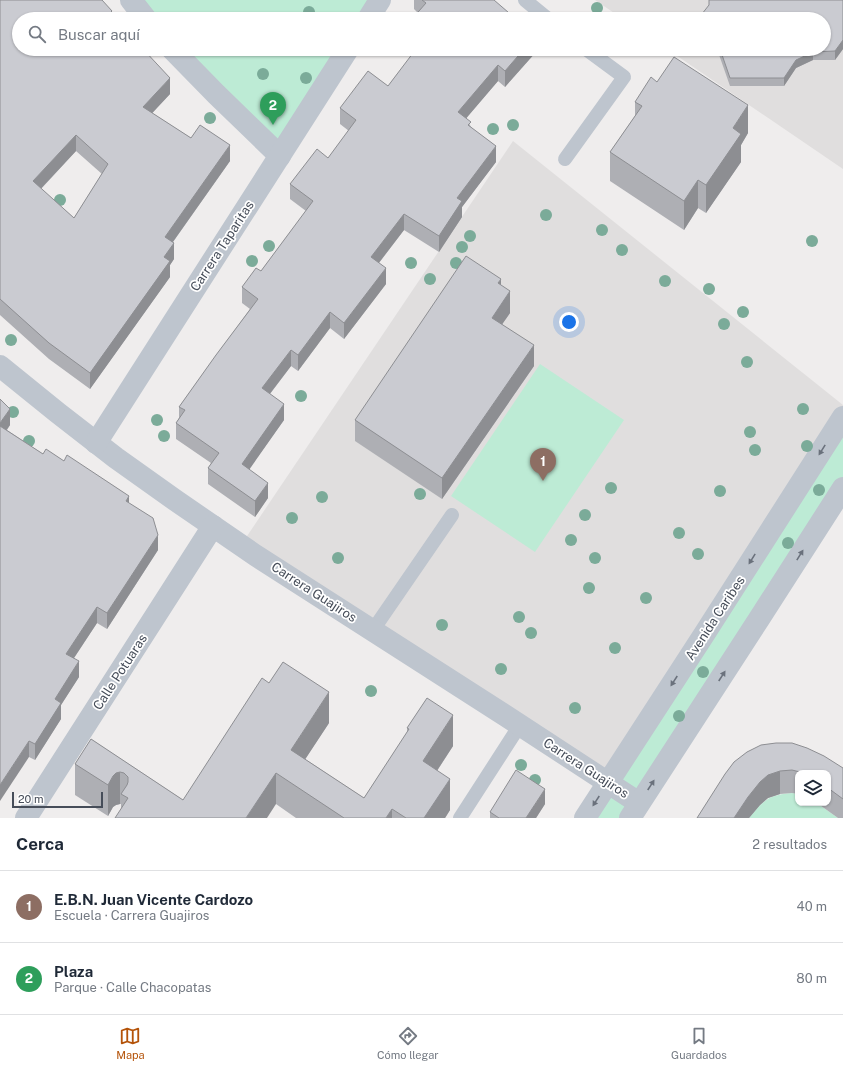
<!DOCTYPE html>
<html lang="es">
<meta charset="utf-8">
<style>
body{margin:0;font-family:"Public Sans",sans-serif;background:#f2f2f3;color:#1f2937}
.controls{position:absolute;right:12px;bottom:12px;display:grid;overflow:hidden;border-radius:8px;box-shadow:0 1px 3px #0004}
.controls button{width:36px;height:36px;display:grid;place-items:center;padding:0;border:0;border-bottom:1px solid #e0e1e3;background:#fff;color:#1f2937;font:20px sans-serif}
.scale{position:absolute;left:12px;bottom:10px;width:91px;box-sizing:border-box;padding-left:4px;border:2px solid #464d59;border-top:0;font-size:11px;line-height:14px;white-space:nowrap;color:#464d59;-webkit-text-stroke:3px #fff;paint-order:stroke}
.you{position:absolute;left:569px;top:322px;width:14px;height:14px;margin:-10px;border:3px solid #fff;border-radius:50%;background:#1a73e8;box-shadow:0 0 0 6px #1a73e833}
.badge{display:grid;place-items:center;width:26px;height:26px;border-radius:50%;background:#b45309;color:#fff;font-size:13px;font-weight:700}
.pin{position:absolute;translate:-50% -33px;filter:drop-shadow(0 1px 2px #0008)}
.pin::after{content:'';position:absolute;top:21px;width:14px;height:12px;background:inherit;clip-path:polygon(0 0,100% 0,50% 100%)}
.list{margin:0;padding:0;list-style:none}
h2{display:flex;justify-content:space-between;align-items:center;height:52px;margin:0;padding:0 16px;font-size:17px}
h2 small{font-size:13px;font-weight:400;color:#747a83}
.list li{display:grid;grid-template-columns:26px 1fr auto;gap:12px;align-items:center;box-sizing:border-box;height:72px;padding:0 16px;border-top:1px solid #e0e1e3}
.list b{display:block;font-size:15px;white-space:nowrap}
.list p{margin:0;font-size:13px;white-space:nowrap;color:#747a83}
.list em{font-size:13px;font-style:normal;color:#747a83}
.icon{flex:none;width:22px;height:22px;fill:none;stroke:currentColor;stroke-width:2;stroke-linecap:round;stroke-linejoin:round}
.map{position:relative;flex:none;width:843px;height:818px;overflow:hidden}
.search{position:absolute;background:#fff;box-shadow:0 1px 3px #0004;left:12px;right:12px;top:12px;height:44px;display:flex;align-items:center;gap:10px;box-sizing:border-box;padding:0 14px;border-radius:22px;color:#747a83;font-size:15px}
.sheet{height:196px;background:#fff}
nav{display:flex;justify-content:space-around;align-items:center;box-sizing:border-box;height:56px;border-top:1px solid #e0e1e3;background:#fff;font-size:11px;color:#747a83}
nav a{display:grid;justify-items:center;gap:2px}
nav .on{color:#b45309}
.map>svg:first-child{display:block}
.education{fill:#e0dede}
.green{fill:#bdebd5}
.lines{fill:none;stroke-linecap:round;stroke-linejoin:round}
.lane{stroke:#bec5ce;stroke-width:14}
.street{stroke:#bec5ce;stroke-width:22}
.tree{fill:#7bab99}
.wall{fill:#aeafb4;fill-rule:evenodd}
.shaded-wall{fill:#8d8e92}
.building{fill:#cacbd1;stroke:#8d8e92;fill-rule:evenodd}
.oneway{fill:#6a717c}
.labels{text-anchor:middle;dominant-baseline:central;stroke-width:3.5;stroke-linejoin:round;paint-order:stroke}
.street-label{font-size:13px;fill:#464d59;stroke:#fff}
</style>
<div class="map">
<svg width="843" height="818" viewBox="0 0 843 818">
<rect width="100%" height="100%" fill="#efeded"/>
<g class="education">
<path d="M595,0H843V169L667,49H824V19H623Z"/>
<path d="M513,141L843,405V417L608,783L241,545Z"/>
</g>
<g class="green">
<path d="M131,0H380L368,19H146Z"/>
<path d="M172,49H348L280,156Z"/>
<path d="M540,364L624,420L535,552L451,496Z"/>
<path d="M843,417V488L630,818H585Z"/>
<path d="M792,793L798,794V803H817L838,818H749C764,800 768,795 792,793Z"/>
</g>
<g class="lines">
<g class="lane">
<path d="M525,0L548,19"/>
<path d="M565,159L624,77L586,49"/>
<path d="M373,630L452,515"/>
<path d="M460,818L520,725"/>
</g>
<g class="street">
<path d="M131,0L146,19"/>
<path d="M368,19L380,0"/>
<path d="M172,49L216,94L280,156"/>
<path d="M0,366L58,413L116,458L175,500L255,555L506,716L639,803"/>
<path d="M96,443L348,49"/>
<path d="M26,818L213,526"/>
<path d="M585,818L705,633L843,417"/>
<path d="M630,818L759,619L843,488"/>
</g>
</g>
<g class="tree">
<circle cx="597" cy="8" r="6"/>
<circle cx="309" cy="12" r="6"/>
<circle cx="263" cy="74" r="6"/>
<circle cx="306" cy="78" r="6"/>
<circle cx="210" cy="118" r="6"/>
<circle cx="513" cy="125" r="6"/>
<circle cx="493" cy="129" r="6"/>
<circle cx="60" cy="200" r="6"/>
<circle cx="546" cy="215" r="6"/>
<circle cx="602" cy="230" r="6"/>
<circle cx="470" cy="236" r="6"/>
<circle cx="812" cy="241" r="6"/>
<circle cx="269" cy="246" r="6"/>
<circle cx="462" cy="247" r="6"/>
<circle cx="622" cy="250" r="6"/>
<circle cx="252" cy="261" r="6"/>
<circle cx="411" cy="263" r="6"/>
<circle cx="456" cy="263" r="6"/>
<circle cx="430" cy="279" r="6"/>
<circle cx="665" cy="281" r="6"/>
<circle cx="709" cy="289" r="6"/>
<circle cx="743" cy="312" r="6"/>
<circle cx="724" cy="324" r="6"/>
<circle cx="11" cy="340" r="6"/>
<circle cx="747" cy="362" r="6"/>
<circle cx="301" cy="396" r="6"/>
<circle cx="803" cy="409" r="6"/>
<circle cx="13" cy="412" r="6"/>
<circle cx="157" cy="420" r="6"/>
<circle cx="750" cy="432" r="6"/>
<circle cx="164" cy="436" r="6"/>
<circle cx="29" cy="441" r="6"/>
<circle cx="807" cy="446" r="6"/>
<circle cx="755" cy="450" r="6"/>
<circle cx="611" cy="488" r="6"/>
<circle cx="819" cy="490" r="6"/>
<circle cx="720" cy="491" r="6"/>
<circle cx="420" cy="494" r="6"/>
<circle cx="322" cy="497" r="6"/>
<circle cx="585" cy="515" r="6"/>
<circle cx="292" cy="518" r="6"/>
<circle cx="679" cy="533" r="6"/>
<circle cx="571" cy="540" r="6"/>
<circle cx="788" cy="543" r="6"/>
<circle cx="698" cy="554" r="6"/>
<circle cx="338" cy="558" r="6"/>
<circle cx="595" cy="558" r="6"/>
<circle cx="589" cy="588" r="6"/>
<circle cx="646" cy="598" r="6"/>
<circle cx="519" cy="617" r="6"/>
<circle cx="442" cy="625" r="6"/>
<circle cx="531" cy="633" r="6"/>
<circle cx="615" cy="648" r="6"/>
<circle cx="501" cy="669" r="6"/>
<circle cx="703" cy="672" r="6"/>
<circle cx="371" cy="691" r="6"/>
<circle cx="575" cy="708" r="6"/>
<circle cx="679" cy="716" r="6"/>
<circle cx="521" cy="765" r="6"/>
<circle cx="535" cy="780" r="6"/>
</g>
<g class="wall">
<path d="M0,0L112,17L170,94L152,113L191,138L230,161L173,242L174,259L170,265V277L90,389L49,359L0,315ZM76,151L102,174L74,218L41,189Z"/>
<path d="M414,0H494L418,13L414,9Z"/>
<path d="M843,0V49L835,60H813L796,68L784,86H730L717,49H824L709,5Z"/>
<path d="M404,49H536V52L505,87L498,81L466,118L471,127L496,162L462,207V217L439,252L404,230L379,263L386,284L344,339L330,328L298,371L291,366L270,394L284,420L249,469L268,498L255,517L208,484V468L211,463L176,439V423L179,418V407L250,309L242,303V287L261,271L306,211L290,199V184L328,158L349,131L340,124V108L388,86L411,56Z"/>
<path d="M657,82L748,133L741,145V162L706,213L698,208L684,230L610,181V152L635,116V102Z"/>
<path d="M501,285L510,313L502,324L534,366L442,499L355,441V420Z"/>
<path d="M0,399L10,425L7,430L43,454L64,461L129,503L158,550L107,629L97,623L74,658L79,677L61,705V719L35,760L29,757Z"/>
<path d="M329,723L305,759L364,798L407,733V728L453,746L437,771L450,810L445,818H296L276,804L121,810V804H120L116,805L113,807L108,816L75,795V764L91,739L183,800Z"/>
<path d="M734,762L843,768V818H838L817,803H828V773H798V794L792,793L780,794L768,798L760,805L749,818H697Z"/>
<path d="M545,804L536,818H490V812Z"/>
</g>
<g class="shaded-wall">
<path d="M112,11V19L109,14Z"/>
<path d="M843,40V49L835,60V51Z"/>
<path d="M524,49H536V52L505,87V71Z"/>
<path d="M813,52V60L796,68L784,86V78L796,60Z"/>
<path d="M498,65V81L458,128V112Z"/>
<path d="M170,78V94L143,123V107Z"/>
<path d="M748,105V133L741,145V162L706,213V185L733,128Z"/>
<path d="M76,135V151L33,197V181Z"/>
<path d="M230,145V161L165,253V237Z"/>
<path d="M496,146V162L462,207V217L439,252V236L457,198Z"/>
<path d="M698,180V208L684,230V201Z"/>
<path d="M404,214V230L371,273V257Z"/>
<path d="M174,243V259L170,265V277L90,389V373L164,257Z"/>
<path d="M386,268V284L344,339V323Z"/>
<path d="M501,279V301L498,283Z"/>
<path d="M510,291V313L492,339V318Z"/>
<path d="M330,312V328L298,371V355Z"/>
<path d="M534,345V366L442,499V478Z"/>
<path d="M291,350V366L262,404V388Z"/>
<path d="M284,404V420L242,480V464Z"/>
<path d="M10,409V425L0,439V423Z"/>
<path d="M268,483V498L255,517V501Z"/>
<path d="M129,496V512L126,501Z"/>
<path d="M158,535V550L107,629V613Z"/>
<path d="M97,607V623L66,670V654Z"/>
<path d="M79,661V677L61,705V719L35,760V744L55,699Z"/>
<path d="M329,692V723L291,781V750Z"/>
<path d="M453,715V746L423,792V761Z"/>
<path d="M29,741V757L0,801V785Z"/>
<path d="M780,771V794L768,798L760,805L749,818H734L748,797L760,782L768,775Z"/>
<path d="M120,772V804L116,805L113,807L108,816V785L113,776L116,773Z"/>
<path d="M276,773V804L267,818H246Z"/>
<path d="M450,779V810L445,818H424Z"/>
<path d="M545,789V804L536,818H526Z"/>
<path d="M392,809V818H386Z"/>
</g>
<g class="building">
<path d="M0,0H102L112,11L109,14L114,19H19V49H143L170,78L143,107L191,138L200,125L230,145L165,237L174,243L164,257L170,261L90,373L49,343L0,299ZM76,135L108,164L74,218L33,181Z"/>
<path d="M422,0H494L516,19H412L426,3Z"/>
<path d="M709,0H843V40L835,51L813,52L796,60L784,78H730L720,49H824V19H698L709,5Z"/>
<path d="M416,49H524L505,71L498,65L458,112L471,122L468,125L496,146L457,198L462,201L439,236L404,214L371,257L386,268L344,323L330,312L298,355L291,350L262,388L284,404L242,464L268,483L255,501L208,468L219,453L176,423L185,410L179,407L216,355L258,299L242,287L256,268L261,271L313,201L290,184L317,149L328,158L356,120L340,108L368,71L388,86Z"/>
<path d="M674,57L748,105L733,128L741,134L706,185L698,180L684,201L610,152L642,106L635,102L651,77L657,82Z"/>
<path d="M466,256L501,279L498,283L510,291L492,318L534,345L442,478L355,420Z"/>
<path d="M0,399L10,409L0,423Z"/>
<path d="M0,426L43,454L46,449L64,461L67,455L129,496L126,501L153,518L158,535L107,613L97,607L66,654L79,661L55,699L61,703L35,744L29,741L0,785Z"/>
<path d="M283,662L329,692L291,750L364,798L409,729L407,728L427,698L453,715L423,761L450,779L424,818H406L392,809L386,818H344L276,773L246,818H115L128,798L121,794L127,785L128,782V777L124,773L120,772L116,773L113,776L108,785L75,764L91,739L183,800L262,678L269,683Z"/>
<path d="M776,743H792L807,748L824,756L843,768V799L828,788V773H804L792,770L780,771L768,775L760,782L748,797L734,818H697L725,774L734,762L747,752L761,745Z"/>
<path d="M516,770L545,789L526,818H499L490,812Z"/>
</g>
<defs><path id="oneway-solid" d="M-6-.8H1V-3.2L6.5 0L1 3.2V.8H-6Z"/></defs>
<g class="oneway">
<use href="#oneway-solid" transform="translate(822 450) rotate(122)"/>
<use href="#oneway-solid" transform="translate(800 555) rotate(-58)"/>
<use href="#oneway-solid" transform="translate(752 559) rotate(122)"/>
<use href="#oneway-solid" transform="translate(722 676) rotate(-57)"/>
<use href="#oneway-solid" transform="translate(674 681) rotate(123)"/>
<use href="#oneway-solid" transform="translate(651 785) rotate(-57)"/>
<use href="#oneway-solid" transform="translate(596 801) rotate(123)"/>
</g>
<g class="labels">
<g class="street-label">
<text transform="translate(222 246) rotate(-57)">Carrera Taparitas</text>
<text transform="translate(314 592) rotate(33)">Carrera Guajiros</text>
<text transform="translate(715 618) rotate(-57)">Avenida Caribes</text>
<text transform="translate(120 672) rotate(-57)">Calle Potuaras</text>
<text transform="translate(586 768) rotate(33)">Carrera Guajiros</text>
</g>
</g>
</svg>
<div class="controls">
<button><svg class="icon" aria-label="layers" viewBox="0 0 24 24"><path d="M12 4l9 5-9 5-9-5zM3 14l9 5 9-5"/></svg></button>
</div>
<div class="scale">20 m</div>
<div class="you"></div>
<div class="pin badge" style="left:543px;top:481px;background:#8d6e63">1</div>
<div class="pin badge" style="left:273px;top:125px;background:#2e9e5b">2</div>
<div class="search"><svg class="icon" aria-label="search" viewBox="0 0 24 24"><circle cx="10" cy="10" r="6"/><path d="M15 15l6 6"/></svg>Buscar aquí</div>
</div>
<section class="sheet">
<h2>Cerca<small>2 resultados</small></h2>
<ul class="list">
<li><span class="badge" style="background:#8d6e63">1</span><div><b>E.B.N. Juan Vicente Cardozo</b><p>Escuela · Carrera Guajiros</p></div><em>40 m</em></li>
<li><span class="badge" style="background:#2e9e5b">2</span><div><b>Plaza</b><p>Parque · Calle Chacopatas</p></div><em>80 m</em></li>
</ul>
</section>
<nav>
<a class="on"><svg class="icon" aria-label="map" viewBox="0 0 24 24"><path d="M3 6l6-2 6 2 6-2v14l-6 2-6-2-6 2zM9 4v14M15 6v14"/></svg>Mapa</a>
<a><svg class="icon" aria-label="directions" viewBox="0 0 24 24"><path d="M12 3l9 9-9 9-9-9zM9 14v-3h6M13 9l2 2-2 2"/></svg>Cómo llegar</a>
<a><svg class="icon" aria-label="saved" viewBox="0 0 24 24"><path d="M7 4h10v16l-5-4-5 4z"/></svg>Guardados</a>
</nav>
